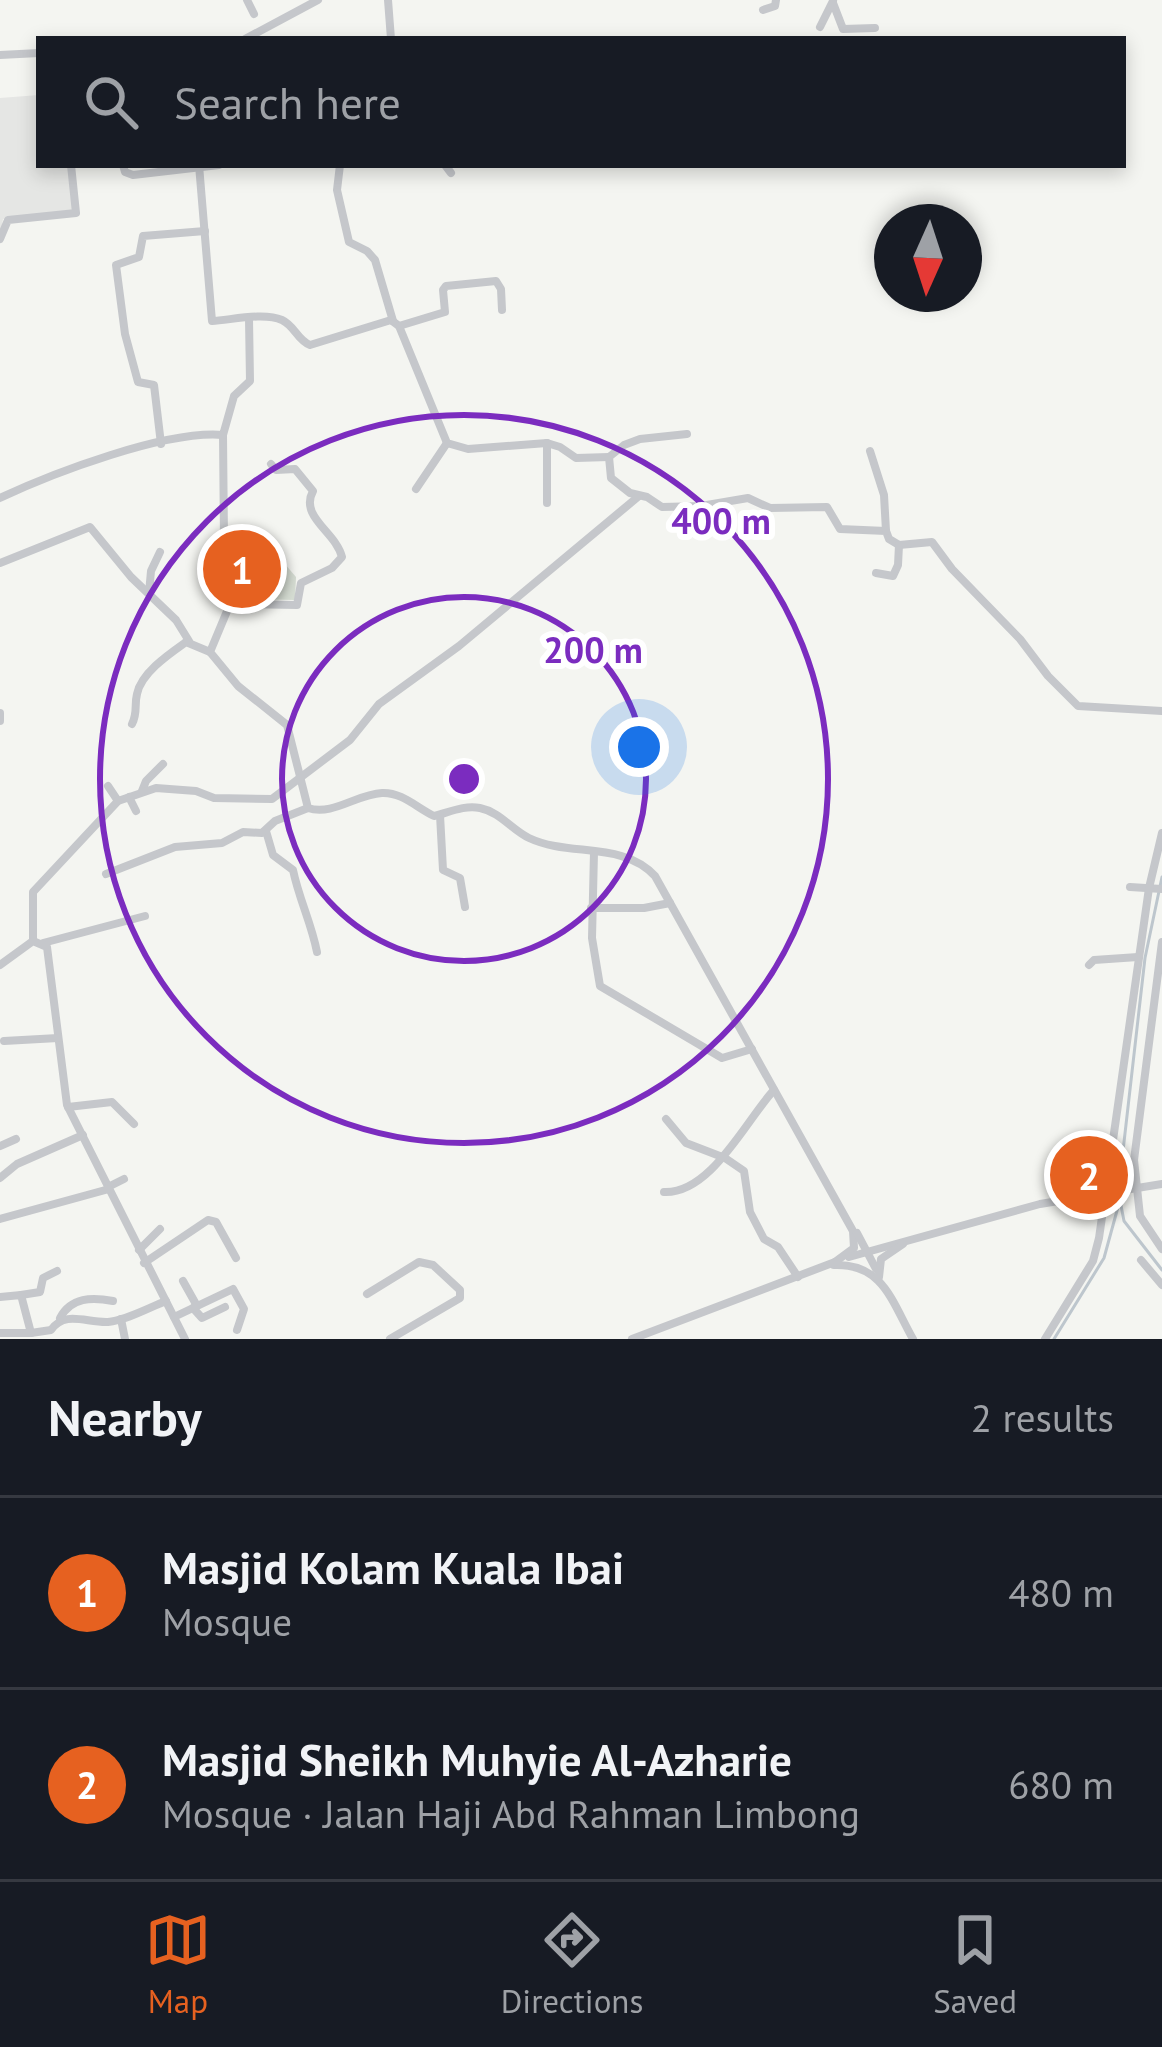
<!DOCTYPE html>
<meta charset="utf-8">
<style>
body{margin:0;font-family:"PT Sans",sans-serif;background:#20242c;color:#f1f3f6}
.compass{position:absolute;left:874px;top:204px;width:108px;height:108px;border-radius:50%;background:#171b24;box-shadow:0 6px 18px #0003;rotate:183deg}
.you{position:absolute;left:639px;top:747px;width:42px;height:42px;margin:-30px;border:9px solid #fff;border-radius:50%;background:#1a73e8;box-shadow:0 0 0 18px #1a73e833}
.badge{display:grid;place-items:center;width:78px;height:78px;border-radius:50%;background:#e66120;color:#fff;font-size:39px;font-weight:700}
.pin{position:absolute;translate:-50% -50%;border:6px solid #fff;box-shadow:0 3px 12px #0006}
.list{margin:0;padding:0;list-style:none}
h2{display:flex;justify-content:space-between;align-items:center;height:156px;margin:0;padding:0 48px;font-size:51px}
h2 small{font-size:39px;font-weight:400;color:#9ea1a6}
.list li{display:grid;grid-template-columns:78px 1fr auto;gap:36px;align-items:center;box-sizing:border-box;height:192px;padding:0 48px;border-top:3px solid #363941}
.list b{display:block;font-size:45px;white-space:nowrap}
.list p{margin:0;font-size:39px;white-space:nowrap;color:#9ea1a6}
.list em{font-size:39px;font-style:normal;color:#9ea1a6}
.icon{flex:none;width:66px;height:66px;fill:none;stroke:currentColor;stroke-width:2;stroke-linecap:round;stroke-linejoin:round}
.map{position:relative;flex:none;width:1162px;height:1339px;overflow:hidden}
.search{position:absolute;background:#171b24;box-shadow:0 6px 18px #0003;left:36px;right:36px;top:36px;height:132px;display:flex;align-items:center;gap:30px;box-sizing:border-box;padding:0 42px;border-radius:0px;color:#9ea1a6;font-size:45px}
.sheet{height:540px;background:#171b24}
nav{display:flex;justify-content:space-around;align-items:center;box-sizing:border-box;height:168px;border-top:3px solid #363941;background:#171b24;font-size:33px;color:#9ea1a6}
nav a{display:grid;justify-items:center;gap:6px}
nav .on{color:#e66120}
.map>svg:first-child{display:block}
.built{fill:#e5e6e4}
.green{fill:#d5dcd2}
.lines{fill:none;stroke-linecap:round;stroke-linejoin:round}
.stream{stroke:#bdc6cd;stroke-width:3}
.minor{stroke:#c5c7cb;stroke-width:8}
.ring{fill:none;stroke:#7b2cbf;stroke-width:6}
.centre{fill:#7b2cbf;stroke:#fff;stroke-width:6}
.ring-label{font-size:36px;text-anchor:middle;font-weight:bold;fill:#7b2cbf;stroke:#fff;stroke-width:12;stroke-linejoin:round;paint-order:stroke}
</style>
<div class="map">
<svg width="1162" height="1339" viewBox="0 0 1162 1339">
<rect width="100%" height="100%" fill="#f4f5f1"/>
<path class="built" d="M39,95V165H69L75,212L3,219L0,237V98Z"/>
<path class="green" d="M263,556H278L296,577L295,600L244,599Z"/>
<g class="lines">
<g class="stream">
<path d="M1119,1186L1145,958L1162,877"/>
<path d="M1119,1195L1124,1221L1162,1270"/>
<path d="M1054,1339L1104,1258L1118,1207"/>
</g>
<g class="minor">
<path d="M247,0L254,14"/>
<path d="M388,0L391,39"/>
<path d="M833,3L843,29L875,28"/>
<path d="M763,10L775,6L776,0"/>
<path d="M820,27L833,1"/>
<path d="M245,39L318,0"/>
<path d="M0,55L39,53"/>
<path d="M123,165L125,172L133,175L219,165"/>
<path d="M199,165L212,321C231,320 264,312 282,320C295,326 297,340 310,345L391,320L399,326L447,443L468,449L547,443L560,447L576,458L609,457"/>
<path d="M340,165L337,190L349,242L367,251L375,260L393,321"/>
<path d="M445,165L451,173"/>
<path d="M0,239L8,220L76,213L71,165"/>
<path d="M399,326L445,312L443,290L446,286L496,281L501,289L502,310"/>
<path d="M687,434L640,439L624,445L609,457L611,478L630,493L647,497L662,507L701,506L748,498L770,508L827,507L840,529L886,531L889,539L899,545L932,542L952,569L1020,639L1048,676L1078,706L1162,711"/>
<path d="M223,435L224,540L220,572L230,604L210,652L238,686L287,725L308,808C333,816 357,794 382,793C402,792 417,808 434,816C450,812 464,805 480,808C500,812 512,830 529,838C569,857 623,841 655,876L853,1231L854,1248L835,1262"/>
<path d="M161,444L154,385L138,382L125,334L116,265L139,257L143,236L205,231"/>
<path d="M870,451L884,495L886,531"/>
<path d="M416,489L447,443"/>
<path d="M0,498C53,473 166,430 223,435L234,396L250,381L249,319"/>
<path d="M547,503V443"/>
<path d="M0,563L90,527L131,577L176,620L189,641"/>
<path d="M876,573L893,576L898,565L899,545"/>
<path d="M149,593L151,571L160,552"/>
<path d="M230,604L297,605L301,583L332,568L342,557C336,532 299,517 313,491L295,469L276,470L271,464"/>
<path d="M0,713V721"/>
<path d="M132,724C138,712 134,706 137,694C141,673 169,654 186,642L210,652"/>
<path d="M108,786L118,801"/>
<path d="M142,791L146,781L163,764"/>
<path d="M129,797L136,811"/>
<path d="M440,815L443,870L460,878L465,907"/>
<path d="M266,831L273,855L293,870C299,899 311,922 317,952"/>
<path d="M594,852L592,938L600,986L722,1058L752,1049"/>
<path d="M106,874L175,847L222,843L243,832L262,833L275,821L308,808"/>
<path d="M1130,887L1162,889"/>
<path d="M591,908H644L670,903"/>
<path d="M33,941V892L118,801L156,788L196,791L214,798L272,799L350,740L379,704L459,646L639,496"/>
<path d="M1162,942L1134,1160L1140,1216L1162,1249"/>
<path d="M43,943L145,916"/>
<path d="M0,965L33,941L47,947L67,1105L185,1339"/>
<path d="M1089,965L1094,960L1138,957"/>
<path d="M4,1041L58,1038"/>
<path d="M68,1107L112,1102L134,1124"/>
<path d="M666,1119L686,1143L725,1158L744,1171L750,1212L764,1239L778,1247L798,1277"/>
<path d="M0,1146L16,1139"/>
<path d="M0,1178L17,1164L83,1135"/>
<path d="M108,1187L124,1179"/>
<path d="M664,1192C711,1194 746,1120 774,1090"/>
<path d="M0,1219L109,1189"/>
<path d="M857,1233L876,1269"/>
<path d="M139,1250L160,1229"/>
<path d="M849,1257L1040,1204L1162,1184"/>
<path d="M1141,1260L1162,1285"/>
<path d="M144,1263L208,1220L216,1222L236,1258"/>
<path d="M834,1265C883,1263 892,1302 913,1339"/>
<path d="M879,1277L881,1259L903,1244"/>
<path d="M183,1281L197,1306"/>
<path d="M367,1294L419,1262L433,1265L460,1290V1298L390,1339"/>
<path d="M21,1295L40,1292L43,1278L57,1271"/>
<path d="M0,1297L21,1295L31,1333L51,1330C65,1310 86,1323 108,1322C127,1320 148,1308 166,1301"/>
<path d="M193,1308L202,1318L225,1307"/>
<path d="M174,1317L233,1289L244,1309L237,1330"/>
<path d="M60,1318C71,1297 92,1297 113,1301"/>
<path d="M121,1319L125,1339"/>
<path d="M0,1333H31"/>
<path d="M632,1339L835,1262"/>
<path d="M1045,1339L1093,1261L1099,1238L1149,888L1162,833"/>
</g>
</g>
<g class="ring">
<circle cx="464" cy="779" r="182"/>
<circle cx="464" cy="779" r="364"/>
</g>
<circle cx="464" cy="779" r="18" class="centre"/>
<g class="ring-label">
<text x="721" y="534">400 m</text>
<text x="593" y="663">200 m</text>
</g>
</svg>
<svg class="compass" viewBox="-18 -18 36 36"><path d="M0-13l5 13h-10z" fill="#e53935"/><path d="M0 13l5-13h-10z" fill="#9ea1a6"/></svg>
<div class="you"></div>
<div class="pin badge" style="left:242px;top:569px">1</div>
<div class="pin badge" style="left:1089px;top:1175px">2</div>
<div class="search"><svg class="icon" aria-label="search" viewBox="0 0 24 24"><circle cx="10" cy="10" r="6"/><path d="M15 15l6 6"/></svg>Search here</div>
</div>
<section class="sheet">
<h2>Nearby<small>2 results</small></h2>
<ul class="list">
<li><span class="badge">1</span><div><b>Masjid Kolam Kuala Ibai</b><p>Mosque</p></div><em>480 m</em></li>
<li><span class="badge">2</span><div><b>Masjid Sheikh Muhyie Al-Azharie</b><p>Mosque · Jalan Haji Abd Rahman Limbong</p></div><em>680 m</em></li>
</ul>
</section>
<nav>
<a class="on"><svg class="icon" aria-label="map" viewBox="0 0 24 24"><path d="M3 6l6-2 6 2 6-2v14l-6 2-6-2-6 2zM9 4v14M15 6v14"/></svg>Map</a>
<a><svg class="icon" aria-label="directions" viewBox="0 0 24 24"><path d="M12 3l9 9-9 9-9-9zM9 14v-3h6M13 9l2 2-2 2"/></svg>Directions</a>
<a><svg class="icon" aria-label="saved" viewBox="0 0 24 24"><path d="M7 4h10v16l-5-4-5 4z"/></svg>Saved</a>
</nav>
